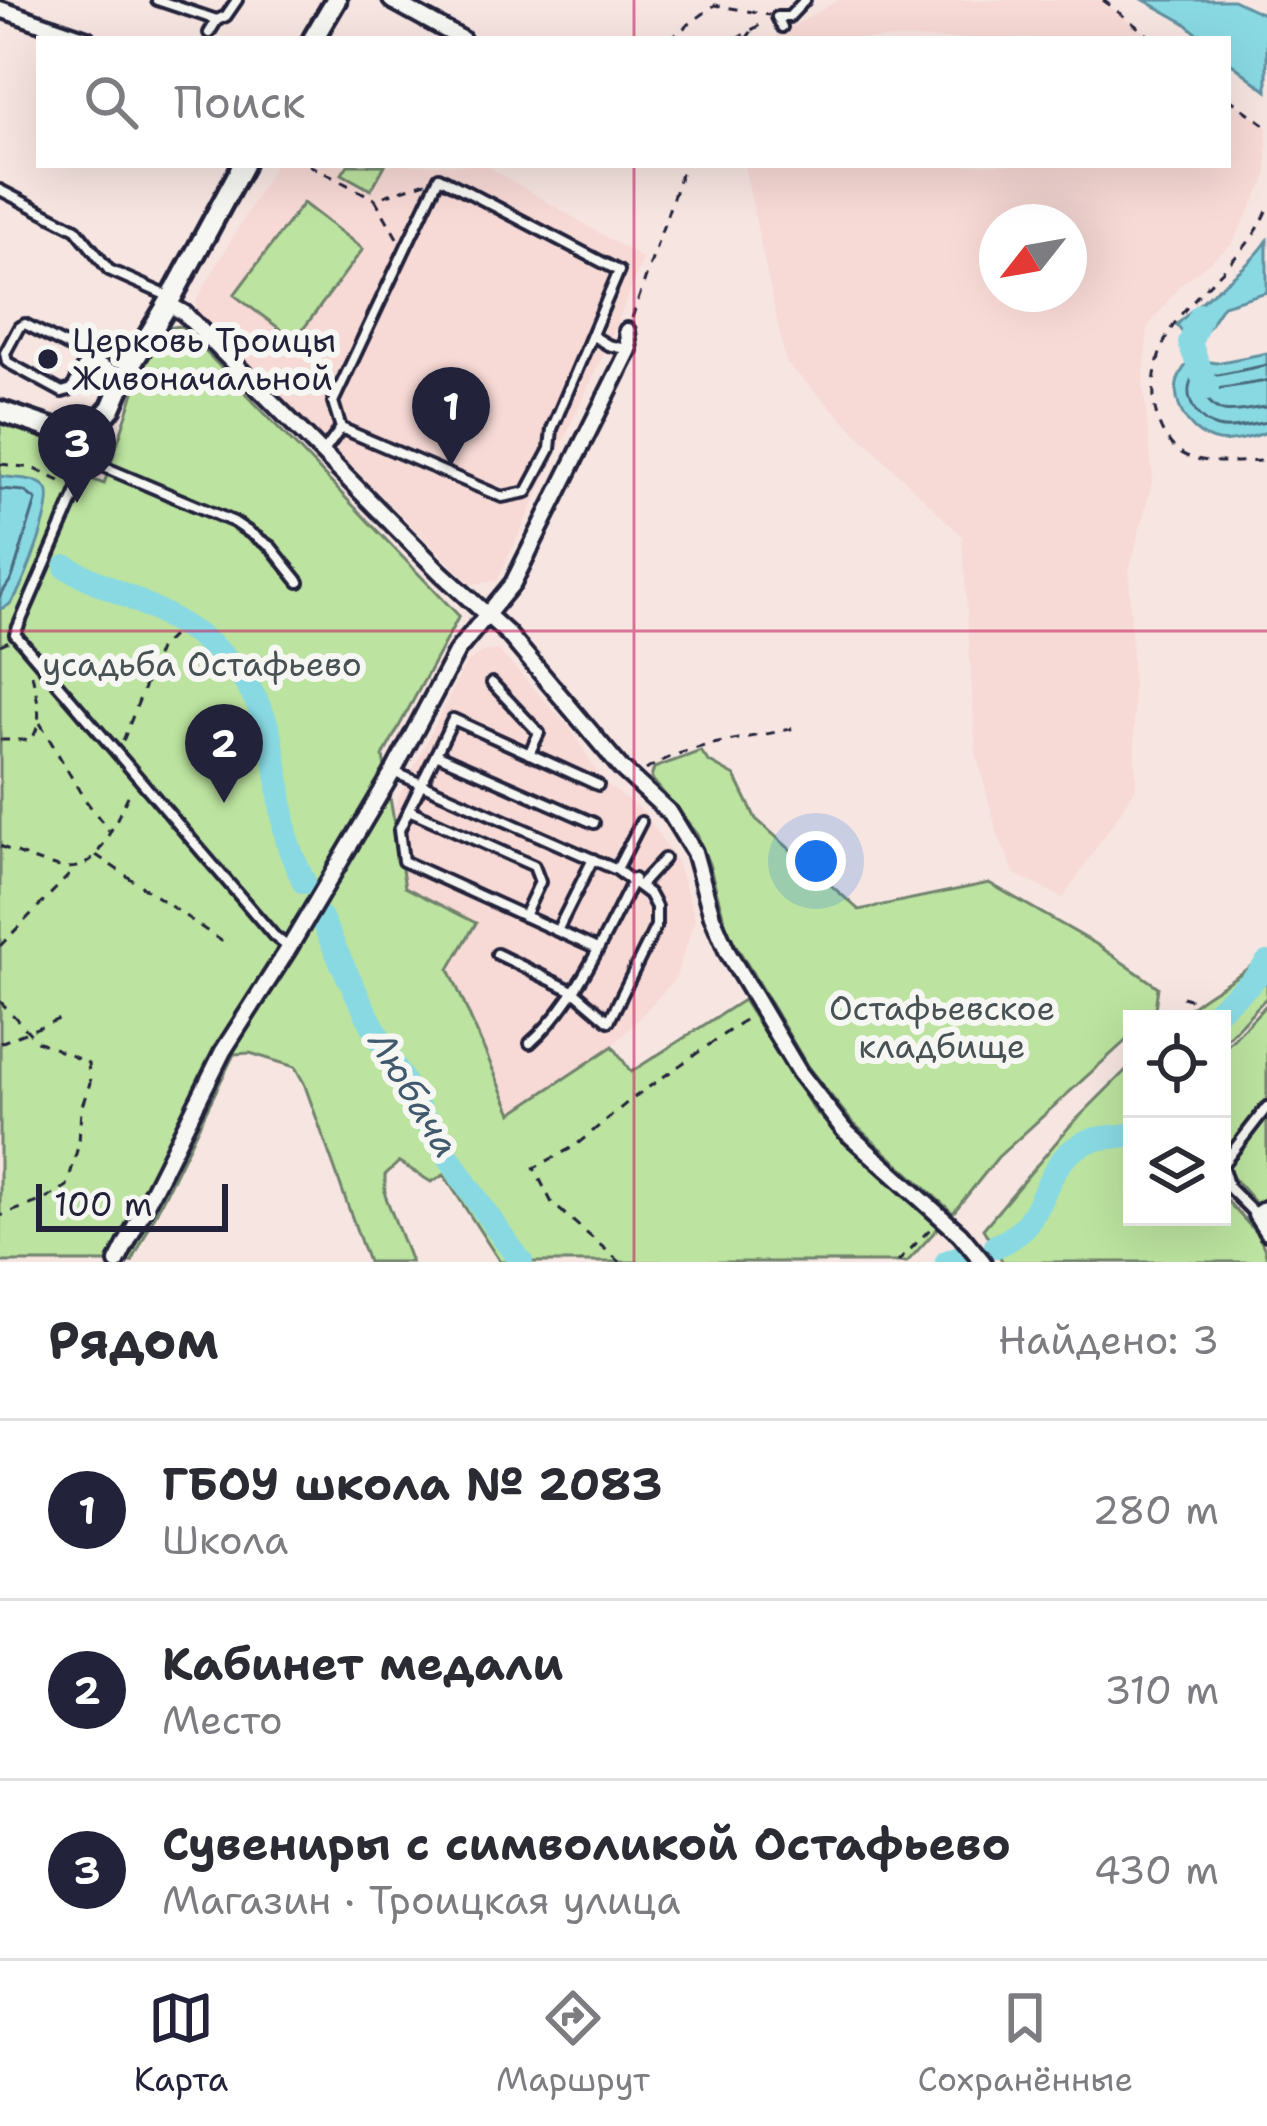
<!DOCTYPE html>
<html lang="ru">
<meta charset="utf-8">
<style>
body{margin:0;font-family:"Shantell Sans",sans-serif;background:#f2f2f3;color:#2b2b33}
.controls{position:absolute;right:36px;bottom:36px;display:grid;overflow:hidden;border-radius:0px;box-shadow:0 12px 48px #0002}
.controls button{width:108px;height:108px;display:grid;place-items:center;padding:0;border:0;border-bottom:3px solid #e1e1e2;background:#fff;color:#2b2b33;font:60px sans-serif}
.compass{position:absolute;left:979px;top:204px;width:108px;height:108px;border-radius:50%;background:#fff;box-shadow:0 12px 48px #0002;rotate:239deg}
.scale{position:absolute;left:36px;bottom:30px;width:192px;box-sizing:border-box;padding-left:12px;border:6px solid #22223b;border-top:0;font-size:33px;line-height:42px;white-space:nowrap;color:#22223b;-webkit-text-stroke:9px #f6f6f2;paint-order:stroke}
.you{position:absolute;left:816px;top:861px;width:42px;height:42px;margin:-30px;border:9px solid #fff;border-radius:50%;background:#1a73e8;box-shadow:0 0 0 18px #1a73e833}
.badge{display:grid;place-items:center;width:78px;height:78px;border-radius:50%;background:#22223b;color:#fff;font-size:39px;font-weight:700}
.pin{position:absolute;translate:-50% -99px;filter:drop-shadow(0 3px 6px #0008)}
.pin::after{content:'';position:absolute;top:63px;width:42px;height:36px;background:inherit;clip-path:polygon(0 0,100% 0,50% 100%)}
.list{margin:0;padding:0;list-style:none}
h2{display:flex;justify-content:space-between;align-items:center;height:156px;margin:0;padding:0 48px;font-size:51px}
h2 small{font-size:39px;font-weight:400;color:#7c7c81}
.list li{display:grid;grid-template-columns:78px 1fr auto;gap:36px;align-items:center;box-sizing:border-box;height:180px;padding:0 48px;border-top:3px solid #e1e1e2}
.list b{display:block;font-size:45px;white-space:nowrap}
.list p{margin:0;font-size:39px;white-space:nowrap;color:#7c7c81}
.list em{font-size:39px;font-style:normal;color:#7c7c81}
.icon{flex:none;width:66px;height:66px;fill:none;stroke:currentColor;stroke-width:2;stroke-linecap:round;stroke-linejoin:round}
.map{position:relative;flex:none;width:1267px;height:1262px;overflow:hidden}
.search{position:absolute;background:#fff;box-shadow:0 12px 48px #0002;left:36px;right:36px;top:36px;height:132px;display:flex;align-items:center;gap:30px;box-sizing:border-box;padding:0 42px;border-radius:0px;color:#7c7c81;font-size:45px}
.sheet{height:696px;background:#fff}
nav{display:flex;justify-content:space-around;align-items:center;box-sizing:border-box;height:168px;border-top:3px solid #e1e1e2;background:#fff;font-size:33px;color:#7c7c81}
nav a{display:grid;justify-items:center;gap:6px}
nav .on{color:#22223b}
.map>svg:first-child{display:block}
.built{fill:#f7d9d5;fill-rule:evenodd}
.green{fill:#bce39f;stroke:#6f826d;stroke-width:3}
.water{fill:#89d9e3;stroke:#6090a0;stroke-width:3}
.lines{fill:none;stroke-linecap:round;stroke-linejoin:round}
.shore{stroke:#4b6b7e;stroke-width:3}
.river{stroke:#89d9e3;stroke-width:24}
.lane-casing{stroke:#22223b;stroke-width:16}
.street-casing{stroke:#22223b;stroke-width:22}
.secondary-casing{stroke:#22223b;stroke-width:27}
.path{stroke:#22223b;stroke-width:3;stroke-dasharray:9 9;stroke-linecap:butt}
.lane{stroke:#f6f6f2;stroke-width:8}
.street{stroke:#f6f6f2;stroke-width:14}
.secondary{stroke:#f6f6f2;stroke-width:18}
.grid{fill:none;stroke:#c2185b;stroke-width:3;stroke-opacity:0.55}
.poi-dot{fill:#22223b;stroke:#f6f6f2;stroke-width:4.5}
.labels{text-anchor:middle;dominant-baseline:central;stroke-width:12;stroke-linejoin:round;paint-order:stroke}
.poi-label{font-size:33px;fill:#22223b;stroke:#f6f6f2;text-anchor:start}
.park-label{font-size:33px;fill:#485254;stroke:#f6f6f2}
.water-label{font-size:36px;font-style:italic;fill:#41596d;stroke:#f6f6f2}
</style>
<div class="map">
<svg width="1267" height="1262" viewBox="0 0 1267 1262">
<rect width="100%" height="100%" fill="#f7e5e1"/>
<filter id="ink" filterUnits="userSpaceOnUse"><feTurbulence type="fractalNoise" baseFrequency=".00833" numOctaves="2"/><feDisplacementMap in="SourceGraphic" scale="24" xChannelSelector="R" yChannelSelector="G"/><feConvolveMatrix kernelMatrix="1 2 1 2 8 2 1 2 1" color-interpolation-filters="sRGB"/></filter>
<g filter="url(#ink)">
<g class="built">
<path d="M839,0H1101L1152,39H771Z"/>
<path d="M1228,98L1267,127V176L1232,244L1180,285L1148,327L1143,385L1153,478L1129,571L1136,788L1063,898L1015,874L997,832L976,752L962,536L786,363L744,165H1228ZM1069,222V294H997V222Z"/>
<path d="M275,165H485L643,259L608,345L497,581L471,584L198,315L196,301Z"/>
<path d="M498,650L570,728L603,782L644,812L677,862L695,919L675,979L613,1046L513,1113L449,968L405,887L393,809L465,665L482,652Z"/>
</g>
<g class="green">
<path d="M348,165H385L371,190L342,174Z"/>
<path d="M303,203L363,249L295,340L234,295Z"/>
<path d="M181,326L459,616L383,756L405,887L476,923L449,969L512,1113L613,1046L631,1072L743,1000L814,1110L838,1136L939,1227L907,1262H500L444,1175L431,1182L399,1162L385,1175V1195L411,1262H368L304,1083L295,1067L250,1053L234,1054L132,1262H0V417L48,436L56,465L104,484L141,371L165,328Z"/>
<path d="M701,751L708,761L735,776L756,819L859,910L989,883L1096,944L1158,987L1154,1016L1132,1019V1035L998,1157L953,1213L852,1122L808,1067L727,930L709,864L696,832L651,778L654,768Z"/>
<path d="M1267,954V997L1222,1044V1019H1177C1203,993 1238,979 1267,954Z"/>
<path d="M1267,1004V1216L1222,1165V1051Z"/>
<path d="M1132,1064V1217H1222V1195C1237,1214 1267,1236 1267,1262H1003L983,1229L1069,1127Z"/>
</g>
<g class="water">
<path d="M1144,0H1233L1267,16V91L1228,61V39H1203L1185,23Z"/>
<path d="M1267,241V292L1223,305L1202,337L1190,343L1177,325C1204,294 1245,274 1267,241Z"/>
<path d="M1267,353V432C1254,437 1232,443 1218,441C1181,434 1159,381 1194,359L1216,363Z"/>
<path d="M0,476C13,479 36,476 46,488C57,500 24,584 15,597C9,606 9,605 0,609Z"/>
</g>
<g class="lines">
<g class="shore">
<path d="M1267,365L1218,375L1196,373C1180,391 1193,419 1217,427C1232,431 1252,424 1267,422"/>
<path d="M1267,381L1210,390L1206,396C1219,422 1244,408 1267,407"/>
<path d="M0,489L24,491L36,500L12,578L0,596"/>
</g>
<g class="river">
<path d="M1201,315L1190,343L1207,388"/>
<path d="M66,567C145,608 237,631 268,729C279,764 279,803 287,839C290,854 298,868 304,882"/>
<path d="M321,918C377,1044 439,1152 521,1262"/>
<path d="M1210,1019C1229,996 1249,990 1267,963"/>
<path d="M996,1246C1051,1225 1036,1165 1086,1142C1100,1136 1117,1138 1132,1134"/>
<path d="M947,1262L960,1257"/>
</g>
<defs>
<g id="lane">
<path d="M157,0L217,20L226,16L237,0"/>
<path d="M782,27L777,17H789L805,0"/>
<path d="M209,33L217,20"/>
<path d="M0,190L76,229L109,270L168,296"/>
<path d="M593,336L608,345L629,350"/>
<path d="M87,357L72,389L62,392L7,362L5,353L19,327L25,324L121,374"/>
<path d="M95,427L90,461L234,522L271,547L299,582"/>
<path d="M323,453L341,428L333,402L439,177L619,271L552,429L550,449L527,492L502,497L341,428"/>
<path d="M90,461L15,634L274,936L288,947"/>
<path d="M492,683L539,733L529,754"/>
<path d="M436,754L594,823"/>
<path d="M394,772L617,870L649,894L656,907V926L609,1021L575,992L497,954"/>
<path d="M409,810L534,866L540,882L524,916"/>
<path d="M617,869L641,822"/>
<path d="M640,885L664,859"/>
<path d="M557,931L593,859"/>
<path d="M597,949L403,861L399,830L453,719L598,785"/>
<path d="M530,1043C579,999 604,936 634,879"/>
<path d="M1255,1214L1229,1188L1222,1165L1267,1107"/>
</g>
<g id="street">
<path d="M391,0L462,39"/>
<path d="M0,9L87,39"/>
<path d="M168,304L184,313L441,573L508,634L621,768L670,813L694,852L712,916L728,953L799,1072L844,1130L960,1234L983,1262"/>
<path d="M1267,1208L1256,1215L1267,1232"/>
<path d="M117,1262L223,1051L289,948L393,772L457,651L513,583L629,350L627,331"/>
</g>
<g id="secondary">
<path d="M313,39L336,0"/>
<path d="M0,411L65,433L95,426L111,408L127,371L168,304L243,165"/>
</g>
</defs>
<use href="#lane" class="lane-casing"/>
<use href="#street" class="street-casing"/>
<use href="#secondary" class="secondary-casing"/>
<g class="path">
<path d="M1103,0L1153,39"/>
<path d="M669,39L715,5L769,15"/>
<path d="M736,39L765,22"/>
<path d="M746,39L754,28"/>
<path d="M1228,98L1267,126"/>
<path d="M309,165L375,199"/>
<path d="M1267,211C1244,265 1184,294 1164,343C1149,377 1147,432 1183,454C1204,466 1243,461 1267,461"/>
<path d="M397,238L375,199L426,182"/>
<path d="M632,318L684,165"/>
<path d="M0,464L33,468L66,484"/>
<path d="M0,645L11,640"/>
<path d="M40,723L83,797L109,831"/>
<path d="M0,740H31C46,720 35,692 31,669"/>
<path d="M123,741L159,649L178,630"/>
<path d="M646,770C691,741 743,741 794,728"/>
<path d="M0,846C92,885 89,875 132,788"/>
<path d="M96,855L223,942"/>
<path d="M0,946L70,874"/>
<path d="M1182,997L1189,999V993"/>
<path d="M0,1001L37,1041L88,1063L90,1083L81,1109L79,1143L67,1186L46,1199L0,1216"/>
<path d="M0,1043L64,1017"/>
<path d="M620,1262L552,1203L534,1168L575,1146L629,1101L750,1016"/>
<path d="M898,1262L932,1227"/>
</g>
<use href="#lane" class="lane"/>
<use href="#street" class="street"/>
<use href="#secondary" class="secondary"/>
</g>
</g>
<path class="grid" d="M634,0V39M634,165V1262M0,631H1267"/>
<circle class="poi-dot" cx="48" cy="359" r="12"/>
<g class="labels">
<g class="poi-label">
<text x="72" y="340">Церковь Троицы<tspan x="72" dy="38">Живоначальной</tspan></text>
</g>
<g class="park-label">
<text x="202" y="664">усадьба Остафьево</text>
<text x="942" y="1008">Остафьевское<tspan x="942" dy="38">кладбище</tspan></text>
</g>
<g class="water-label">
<text transform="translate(414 1094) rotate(59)">Любача</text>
</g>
</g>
</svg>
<div class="controls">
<button><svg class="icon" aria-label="locate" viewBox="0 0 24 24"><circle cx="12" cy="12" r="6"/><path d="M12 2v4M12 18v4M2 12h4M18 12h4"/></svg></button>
<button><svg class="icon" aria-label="layers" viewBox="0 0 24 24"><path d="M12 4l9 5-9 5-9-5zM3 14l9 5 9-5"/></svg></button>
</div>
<svg class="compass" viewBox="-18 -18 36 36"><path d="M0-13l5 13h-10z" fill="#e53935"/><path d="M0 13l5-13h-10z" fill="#7c7c81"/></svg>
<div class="scale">100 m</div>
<div class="you"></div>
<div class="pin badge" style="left:451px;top:466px">1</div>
<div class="pin badge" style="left:224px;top:803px">2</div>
<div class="pin badge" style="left:77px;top:503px">3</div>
<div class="search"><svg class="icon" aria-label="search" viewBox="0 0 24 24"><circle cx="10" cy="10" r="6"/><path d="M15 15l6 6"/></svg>Поиск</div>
</div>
<section class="sheet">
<h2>Рядом<small>Найдено: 3</small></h2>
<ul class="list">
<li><span class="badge">1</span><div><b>ГБОУ школа № 2083</b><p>Школа</p></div><em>280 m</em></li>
<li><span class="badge">2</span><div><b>Кабинет медали</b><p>Место</p></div><em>310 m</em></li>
<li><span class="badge">3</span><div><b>Сувениры с символикой Остафьево</b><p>Магазин · Троицкая улица</p></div><em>430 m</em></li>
</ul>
</section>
<nav>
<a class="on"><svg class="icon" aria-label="map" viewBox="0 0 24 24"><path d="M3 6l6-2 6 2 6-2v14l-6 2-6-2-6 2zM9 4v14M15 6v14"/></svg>Карта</a>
<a><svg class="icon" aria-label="directions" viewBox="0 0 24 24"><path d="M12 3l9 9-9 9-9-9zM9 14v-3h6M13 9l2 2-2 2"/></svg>Маршрут</a>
<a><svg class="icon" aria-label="saved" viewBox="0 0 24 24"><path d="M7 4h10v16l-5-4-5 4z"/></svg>Сохранённые</a>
</nav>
